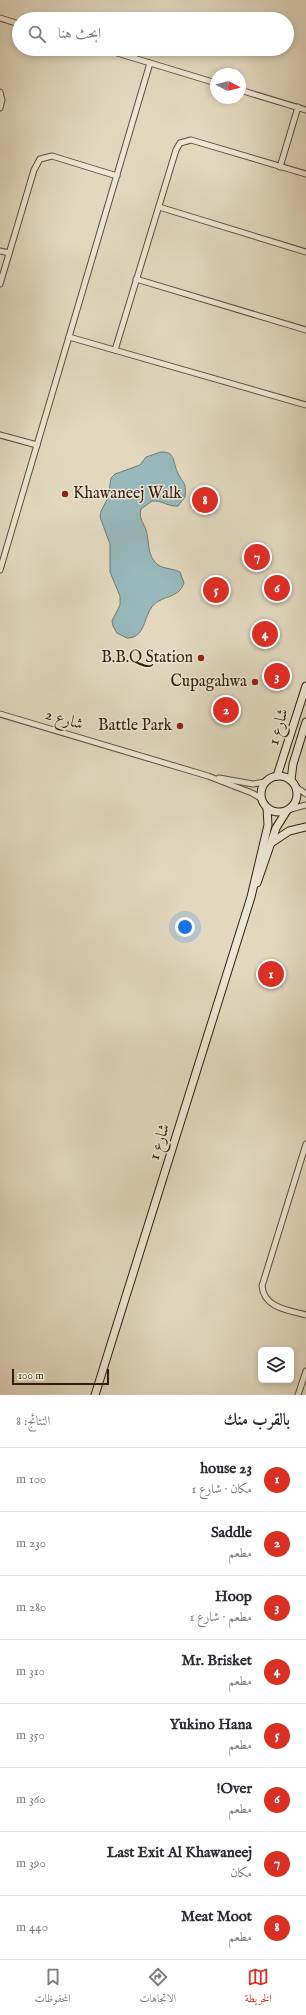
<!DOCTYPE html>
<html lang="ar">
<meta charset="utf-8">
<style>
body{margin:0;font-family:"IM FELL English",Amiri,serif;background:#f2f2f3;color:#2b2b33;direction:rtl}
.controls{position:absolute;right:12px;bottom:12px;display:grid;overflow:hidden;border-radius:6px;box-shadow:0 2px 6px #0003}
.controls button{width:36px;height:36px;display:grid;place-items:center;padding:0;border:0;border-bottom:1px solid #e1e1e2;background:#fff;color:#2b2b33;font:20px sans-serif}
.compass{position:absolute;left:210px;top:68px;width:36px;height:36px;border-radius:50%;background:#fff;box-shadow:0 2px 6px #0003;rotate:97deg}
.scale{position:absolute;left:12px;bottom:10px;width:97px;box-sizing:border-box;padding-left:4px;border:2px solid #341c0d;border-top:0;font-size:11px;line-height:14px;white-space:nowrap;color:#341c0d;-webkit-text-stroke:3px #ece6d5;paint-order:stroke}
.you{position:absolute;left:185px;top:927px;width:14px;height:14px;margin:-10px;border:3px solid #fff;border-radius:50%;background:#1a73e8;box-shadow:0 0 0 6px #1a73e833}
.badge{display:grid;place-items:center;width:26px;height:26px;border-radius:50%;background:#d93025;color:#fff;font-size:13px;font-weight:700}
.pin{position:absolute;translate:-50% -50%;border:2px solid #fff;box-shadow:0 1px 4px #0006}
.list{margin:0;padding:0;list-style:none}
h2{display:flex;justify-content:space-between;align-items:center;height:52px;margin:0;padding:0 16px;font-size:17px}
h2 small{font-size:13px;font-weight:400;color:#7c7c81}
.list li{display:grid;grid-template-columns:26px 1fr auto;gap:12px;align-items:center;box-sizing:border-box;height:64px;padding:0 16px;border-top:1px solid #e1e1e2}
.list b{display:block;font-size:15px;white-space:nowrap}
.list p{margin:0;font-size:13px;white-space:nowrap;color:#7c7c81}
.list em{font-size:13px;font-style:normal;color:#7c7c81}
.icon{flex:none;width:22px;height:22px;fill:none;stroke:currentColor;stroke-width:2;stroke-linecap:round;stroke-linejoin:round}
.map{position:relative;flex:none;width:306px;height:1395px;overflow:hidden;direction:ltr}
.search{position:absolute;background:#fff;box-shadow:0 2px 6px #0003;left:12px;right:12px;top:12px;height:44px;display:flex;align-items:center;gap:10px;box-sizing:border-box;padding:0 14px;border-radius:22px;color:#7c7c81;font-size:15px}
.sheet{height:564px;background:#fff}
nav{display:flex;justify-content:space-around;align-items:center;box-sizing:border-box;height:56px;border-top:1px solid #e1e1e2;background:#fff;font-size:11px;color:#7c7c81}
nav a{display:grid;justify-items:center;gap:2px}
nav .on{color:#d93025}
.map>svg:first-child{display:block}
.water{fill:#98b8bb;stroke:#707a75}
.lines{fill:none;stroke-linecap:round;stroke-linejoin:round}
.street-casing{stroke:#604b3a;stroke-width:7}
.secondary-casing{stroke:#341c0d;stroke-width:9}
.street{stroke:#ece6d5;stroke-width:5}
.secondary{stroke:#ece6d5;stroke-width:7}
.poi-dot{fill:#8f2418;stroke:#ece6d5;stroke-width:1.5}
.labels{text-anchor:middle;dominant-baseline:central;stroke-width:3;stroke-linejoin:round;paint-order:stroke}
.poi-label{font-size:16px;fill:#341c0d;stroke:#ece6d5;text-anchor:end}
.street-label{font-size:16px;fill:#341c0d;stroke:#ece6d5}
</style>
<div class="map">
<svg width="306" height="1395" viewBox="0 0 306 1395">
<rect width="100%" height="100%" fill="#e2d8bf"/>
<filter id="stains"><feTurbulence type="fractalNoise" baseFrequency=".005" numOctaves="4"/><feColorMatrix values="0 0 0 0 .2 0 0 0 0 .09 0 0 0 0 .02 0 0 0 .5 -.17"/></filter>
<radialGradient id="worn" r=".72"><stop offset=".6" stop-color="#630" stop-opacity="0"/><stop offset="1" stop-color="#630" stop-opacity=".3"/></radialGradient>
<path class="water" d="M161,452C175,451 173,462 177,471C182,484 187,480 185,497L178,506C168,507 162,500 152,501L141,509C138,518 144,523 146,530C150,542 146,560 162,567C168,569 174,569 180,572L184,583C179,597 168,595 157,602C142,612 148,638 127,638L117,633L113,626L112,621L120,605V596L110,572V544L100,517L101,511L108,498L111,478L115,474L140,465L146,457Z"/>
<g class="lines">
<defs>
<g id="street">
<path d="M0,18L19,24"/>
<path d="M104,49L216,83"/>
<path d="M240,90L306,110"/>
<path d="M0,92L2,100L0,108"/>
<path d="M280,167L298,107"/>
<path d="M159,207L306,252"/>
<path d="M0,251L9,253"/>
<path d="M136,279L306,330"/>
<path d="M0,284L34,170L40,159L52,156L117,176"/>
<path d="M69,337L306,405"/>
<path d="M115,350L176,150L180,143L191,140L306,174"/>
<path d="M0,435L37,445"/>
<path d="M0,570L150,63"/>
<path d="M0,714L208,776L252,793L262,799"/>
<path d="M219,778L253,784L265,782"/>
<path d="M296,787L306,794"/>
<path d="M291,809L306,805"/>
<path d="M306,1144L262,1286C264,1308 288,1310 306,1315"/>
<path d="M298,1395L306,1371"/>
</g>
<g id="secondary">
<circle cx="279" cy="794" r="18"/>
<path d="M277,776L306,686"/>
<path d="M291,780L293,764L306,722"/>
<path d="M271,843L289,831L306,827"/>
<path d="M257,883L276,828L286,812"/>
<path d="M95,1395L251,897L268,825L267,808"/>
</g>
</defs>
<use href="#street" class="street-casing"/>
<use href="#secondary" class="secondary-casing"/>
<use href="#street" class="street"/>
<use href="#secondary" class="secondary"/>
</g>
<g class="poi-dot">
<circle cx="65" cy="494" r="4"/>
<circle cx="201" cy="658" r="4"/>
<circle cx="255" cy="682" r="4"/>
<circle cx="180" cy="726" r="4"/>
</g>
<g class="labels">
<g class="poi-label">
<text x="73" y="494" text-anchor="start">Khawaneej Walk</text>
<text x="193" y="658">B.B.Q Station</text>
<text x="247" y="682">Cupagahwa</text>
<text x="172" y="726">Battle Park</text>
</g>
<g class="street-label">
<text transform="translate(64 720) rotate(17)">شارع 2</text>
<text transform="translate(279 727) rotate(-73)">شارع 1</text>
<text transform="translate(160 1142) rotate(-72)">شارع 1</text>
</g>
</g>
<rect width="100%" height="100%" filter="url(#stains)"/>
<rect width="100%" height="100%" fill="url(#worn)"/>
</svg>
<div class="controls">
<button><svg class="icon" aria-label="layers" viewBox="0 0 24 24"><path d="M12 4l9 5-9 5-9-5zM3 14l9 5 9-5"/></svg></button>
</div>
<svg class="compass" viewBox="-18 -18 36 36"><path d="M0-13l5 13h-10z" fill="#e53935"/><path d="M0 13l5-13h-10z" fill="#7c7c81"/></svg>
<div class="scale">100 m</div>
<div class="you"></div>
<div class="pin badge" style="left:271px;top:974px">1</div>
<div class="pin badge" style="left:226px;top:710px">2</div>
<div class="pin badge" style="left:277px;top:676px">3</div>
<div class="pin badge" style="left:265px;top:634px">4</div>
<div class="pin badge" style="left:216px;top:590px">5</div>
<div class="pin badge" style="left:277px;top:588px">6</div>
<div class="pin badge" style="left:257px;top:557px">7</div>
<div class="pin badge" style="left:205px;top:500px">8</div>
<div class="search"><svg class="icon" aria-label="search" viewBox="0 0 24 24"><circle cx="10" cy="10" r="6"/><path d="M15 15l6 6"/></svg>ابحث هنا</div>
</div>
<section class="sheet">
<h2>بالقرب منك<small>النتائج: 8</small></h2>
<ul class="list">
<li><span class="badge">1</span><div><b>house 23</b><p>مكان · شارع 1</p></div><em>100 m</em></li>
<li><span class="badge">2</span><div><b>Saddle</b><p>مطعم</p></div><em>230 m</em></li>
<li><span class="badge">3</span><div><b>Hoop</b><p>مطعم · شارع 1</p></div><em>280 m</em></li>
<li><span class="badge">4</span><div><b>Mr. Brisket</b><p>مطعم</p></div><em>310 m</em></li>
<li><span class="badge">5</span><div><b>Yukino Hana</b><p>مطعم</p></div><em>350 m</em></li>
<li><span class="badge">6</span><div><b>Over!</b><p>مطعم</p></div><em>360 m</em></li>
<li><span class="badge">7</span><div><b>Last Exit Al Khawaneej</b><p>مكان</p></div><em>390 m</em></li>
<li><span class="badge">8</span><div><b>Meat Moot</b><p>مطعم</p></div><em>440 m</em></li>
</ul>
</section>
<nav>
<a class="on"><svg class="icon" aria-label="map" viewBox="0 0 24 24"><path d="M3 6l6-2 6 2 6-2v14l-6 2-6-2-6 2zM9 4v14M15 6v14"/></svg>الخريطة</a>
<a><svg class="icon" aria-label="directions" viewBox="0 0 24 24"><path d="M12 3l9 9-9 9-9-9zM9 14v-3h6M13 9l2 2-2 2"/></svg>الاتجاهات</a>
<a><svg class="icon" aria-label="saved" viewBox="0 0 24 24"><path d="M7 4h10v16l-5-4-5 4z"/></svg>المحفوظات</a>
</nav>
